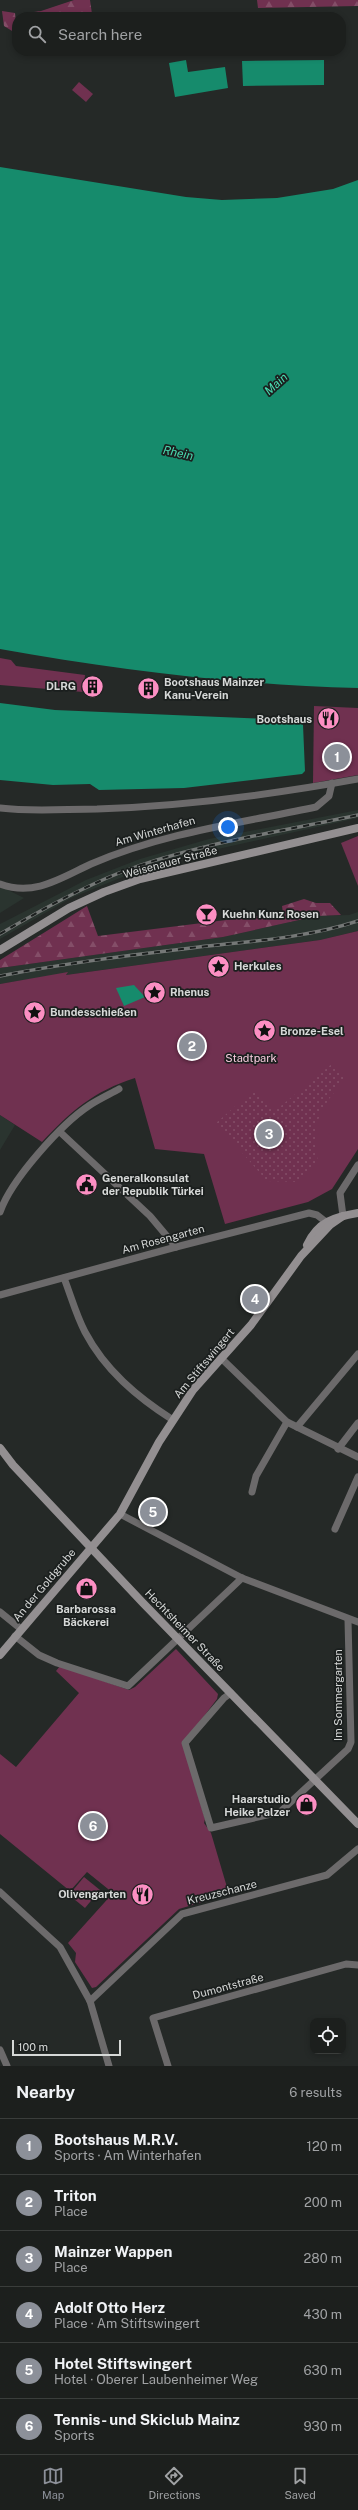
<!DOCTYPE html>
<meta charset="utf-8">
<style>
body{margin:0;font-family:"Public Sans",sans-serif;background:#252726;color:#f1f3f6}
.controls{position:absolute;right:12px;bottom:12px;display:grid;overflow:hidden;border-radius:8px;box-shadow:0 2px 6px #0003}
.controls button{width:36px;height:36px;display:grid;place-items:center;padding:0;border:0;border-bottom:1px solid #3a3d3b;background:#1c1f1d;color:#f1f3f6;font:20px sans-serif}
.scale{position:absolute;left:12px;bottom:10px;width:109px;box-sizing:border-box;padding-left:4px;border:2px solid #d6d8d7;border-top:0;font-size:11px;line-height:14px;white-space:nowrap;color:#d6d8d7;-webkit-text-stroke:3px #1b1f1e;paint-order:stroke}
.you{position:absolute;left:228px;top:827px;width:14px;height:14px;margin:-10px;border:3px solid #fff;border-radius:50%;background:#1a73e8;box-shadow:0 0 0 6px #1a73e833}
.badge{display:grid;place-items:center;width:26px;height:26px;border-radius:50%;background:#8c9099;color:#fff;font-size:13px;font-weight:700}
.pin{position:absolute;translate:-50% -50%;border:2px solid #fff;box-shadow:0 1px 4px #0006}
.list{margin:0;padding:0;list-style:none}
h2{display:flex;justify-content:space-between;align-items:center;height:52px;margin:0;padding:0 16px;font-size:17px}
h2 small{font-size:13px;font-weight:400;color:#a0a2a4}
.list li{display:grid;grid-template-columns:26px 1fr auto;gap:12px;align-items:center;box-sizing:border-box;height:56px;padding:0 16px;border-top:1px solid #3a3d3b}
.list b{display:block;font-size:15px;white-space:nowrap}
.list p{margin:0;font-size:13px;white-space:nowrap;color:#a0a2a4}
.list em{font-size:13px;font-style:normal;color:#a0a2a4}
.icon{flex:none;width:22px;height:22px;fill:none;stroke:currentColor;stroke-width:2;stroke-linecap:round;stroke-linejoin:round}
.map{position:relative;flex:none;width:358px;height:2066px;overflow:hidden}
.search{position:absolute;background:#1c1f1d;box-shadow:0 2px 6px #0003;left:12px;right:12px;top:12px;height:44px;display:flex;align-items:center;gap:10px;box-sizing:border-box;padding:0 14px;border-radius:16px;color:#a0a2a4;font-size:15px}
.sheet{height:388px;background:#1c1f1d}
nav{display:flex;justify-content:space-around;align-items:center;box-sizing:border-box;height:56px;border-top:1px solid #3a3d3b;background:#1c1f1d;font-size:11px;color:#a0a2a4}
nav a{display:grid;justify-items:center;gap:2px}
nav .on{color:#8c9099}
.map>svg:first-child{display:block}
.built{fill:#2a342f}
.forest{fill:url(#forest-firs)}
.park{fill:#703150}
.garden{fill:url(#garden-dots)}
.water{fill:#168b6c}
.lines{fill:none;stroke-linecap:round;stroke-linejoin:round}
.street{stroke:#6c6a6b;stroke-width:7}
.secondary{stroke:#938f91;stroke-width:8}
.rail-casing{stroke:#757877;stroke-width:3.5}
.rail{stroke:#1b1f1e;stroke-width:2;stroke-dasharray:6;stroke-linecap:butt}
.labels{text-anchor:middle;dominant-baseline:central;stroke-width:3.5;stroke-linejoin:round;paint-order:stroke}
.poi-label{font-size:11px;font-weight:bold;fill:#d6d8d7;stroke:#1b1f1e;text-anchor:start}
.street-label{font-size:11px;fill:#d6d8d7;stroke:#1b1f1e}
.park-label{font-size:11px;fill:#f8ccdf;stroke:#1b1f1e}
.water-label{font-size:12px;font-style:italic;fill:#4adbb0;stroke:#1b1f1e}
</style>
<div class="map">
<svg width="358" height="2066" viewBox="0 0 358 2066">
<defs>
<pattern id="forest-firs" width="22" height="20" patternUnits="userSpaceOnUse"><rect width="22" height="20" fill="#703150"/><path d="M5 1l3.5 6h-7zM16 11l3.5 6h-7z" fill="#844e68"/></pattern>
<pattern id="garden-dots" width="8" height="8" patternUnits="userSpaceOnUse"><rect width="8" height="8" fill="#703150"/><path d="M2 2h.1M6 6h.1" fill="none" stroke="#844e68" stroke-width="1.8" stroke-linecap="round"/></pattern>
</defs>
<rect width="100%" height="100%" fill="#252927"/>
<g class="built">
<path d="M358,810V818L182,857L125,874V876L71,898L0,939V924L6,921L86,880L140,859L209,839Z"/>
<path d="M0,887L6,889L24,898L0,913Z"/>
<path d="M358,912V931L320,940L66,975L67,973L0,984V968L223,937L317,916L349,915Z"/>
<path d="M0,1115L15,1125L0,1150Z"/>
</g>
<g class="forest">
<path d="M74,0H90L92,14L74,17H27V13L41,11Z"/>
<path d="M257,0H358V6L258,8Z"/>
<path d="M2,11L15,13L17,34L4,26Z"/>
<path d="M304,899L316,903H330L341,915L317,916L223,937L0,968V960L87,906L98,936L283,913L282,906Z"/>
</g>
<g class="park">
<path d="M79,82L93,94L86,102L72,90Z"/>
<path d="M0,658L11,660L16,666L85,675L83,692L0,685Z"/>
<path d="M314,706L358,708V775L313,783Z"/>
<path d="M358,836V886L341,843Z"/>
<path d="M358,931V1149L332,1189L308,1202L225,1224L204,1154L155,1149L135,1078C94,1091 71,1111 42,1142L0,1115V984L68,972L66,975L320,940Z"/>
<path d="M176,1649L218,1694L217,1699L183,1744L205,1819L204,1823L211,1833L229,1894L179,1909L96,1987L92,1988L75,1962L76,1953L68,1943L113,1893L87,1872L70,1891L0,1834V1754L16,1767L79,1693L56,1671L60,1666L129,1690L135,1687Z"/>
<path d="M84,1877L100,1890L85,1908L69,1895Z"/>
</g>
<path class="garden" d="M333,1063L347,1078C320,1107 311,1122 318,1162L298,1182L267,1181L216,1123L254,1090L276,1110Z"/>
<g class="water">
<path d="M186,60L188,72L225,67L228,88L175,97L169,63Z"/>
<path d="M324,60V85L243,86L242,61Z"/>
<path d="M0,167L186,197L222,200L277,198L333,189L358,180V688C238,685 118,670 0,649Z"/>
<path d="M0,703L55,710L295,720L301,722L303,725L305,771L302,774L184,788L99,790L90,784L53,785L0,780Z"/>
<path d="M134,985L145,997L124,1006L116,988Z"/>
</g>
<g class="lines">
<g class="street">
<path d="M0,808C32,812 65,809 97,809C186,806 270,795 358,779"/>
<path d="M0,884C34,897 61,878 91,864C163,833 240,823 316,807L329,796L332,783"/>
<path d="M60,1132L150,1216L176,1247"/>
<path d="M0,1212C11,1180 61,1124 90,1105C99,1099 110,1094 119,1089"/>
<path d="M343,1216L340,1193L358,1165"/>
<path d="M64,1278C71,1296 76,1315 85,1332C105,1370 137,1397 173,1420"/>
<path d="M0,1295L176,1247L309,1213L317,1215L330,1225"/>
<path d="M221,1358L287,1422L358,1457"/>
<path d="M297,1427L358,1354"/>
<path d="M338,1449L358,1423"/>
<path d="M252,1492L256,1476L287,1422"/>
<path d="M120,1514L242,1578L358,1622"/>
<path d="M335,1529L358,1477"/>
<path d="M0,1612L21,1629"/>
<path d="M15,1636L39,1655L57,1663L128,1686L242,1578"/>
<path d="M231,1693L224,1698L185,1743L211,1828L280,1812L348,1749L351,1742L348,1620"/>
<path d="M0,1892L60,1947L90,2001L109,2066"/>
<path d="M90,2001L182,1914L327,1875L358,1849"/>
<path d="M0,2050L7,2066"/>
<path d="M168,2066L153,2018L346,1964L358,1965"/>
</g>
<g class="secondary">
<path d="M0,950L69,908L104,892L140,879L358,828"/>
<path d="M307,1245C318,1221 335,1217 358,1213"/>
<path d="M0,1448L13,1465L143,1603L358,1824"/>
<path d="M0,1655L120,1514L159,1442L193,1390L251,1325L301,1256L330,1225L343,1216"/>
</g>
<defs>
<g id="rail">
<path d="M0,934C39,911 77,890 119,873C193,844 280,832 358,815"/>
<path d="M0,976C66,963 132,955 199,947C253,941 306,938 358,921"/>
</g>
</defs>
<use href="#rail" class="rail-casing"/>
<use href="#rail" class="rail"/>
</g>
<defs>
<symbol id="building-disc" viewBox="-11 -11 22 22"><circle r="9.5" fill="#fc8fc3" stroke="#1b1f1e"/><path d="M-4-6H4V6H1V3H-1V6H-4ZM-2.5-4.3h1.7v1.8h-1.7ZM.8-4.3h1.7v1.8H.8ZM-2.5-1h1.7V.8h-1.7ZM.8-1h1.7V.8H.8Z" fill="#111"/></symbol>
<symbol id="restaurant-disc" viewBox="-11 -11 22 22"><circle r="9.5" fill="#fc8fc3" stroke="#1b1f1e"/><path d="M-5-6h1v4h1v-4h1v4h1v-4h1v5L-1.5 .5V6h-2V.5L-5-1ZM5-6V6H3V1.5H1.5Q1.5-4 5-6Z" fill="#111"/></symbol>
<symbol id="bar-disc" viewBox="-11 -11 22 22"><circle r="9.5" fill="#fc8fc3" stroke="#1b1f1e"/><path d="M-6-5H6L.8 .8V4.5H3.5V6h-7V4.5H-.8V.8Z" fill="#111"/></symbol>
<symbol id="sight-disc" viewBox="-11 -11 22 22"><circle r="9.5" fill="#fc8fc3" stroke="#1b1f1e"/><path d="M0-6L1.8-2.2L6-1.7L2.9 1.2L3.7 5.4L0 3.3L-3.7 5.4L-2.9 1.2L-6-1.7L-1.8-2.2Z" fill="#111"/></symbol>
<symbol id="civic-disc" viewBox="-11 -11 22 22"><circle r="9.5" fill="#fc8fc3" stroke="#1b1f1e"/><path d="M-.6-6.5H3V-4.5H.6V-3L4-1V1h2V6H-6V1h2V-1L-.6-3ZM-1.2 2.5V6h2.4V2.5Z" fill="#111"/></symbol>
<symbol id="shop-disc" viewBox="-11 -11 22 22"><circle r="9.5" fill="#fc8fc3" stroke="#1b1f1e"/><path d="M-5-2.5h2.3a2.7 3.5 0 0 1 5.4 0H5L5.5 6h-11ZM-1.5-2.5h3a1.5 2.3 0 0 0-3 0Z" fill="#111"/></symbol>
</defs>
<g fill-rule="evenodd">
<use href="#building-disc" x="80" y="674" width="25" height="25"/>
<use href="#building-disc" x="136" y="676" width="25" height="25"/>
<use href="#restaurant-disc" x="316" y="706" width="25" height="25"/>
<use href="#bar-disc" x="194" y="902" width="25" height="25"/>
<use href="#sight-disc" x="206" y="954" width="25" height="25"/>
<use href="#sight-disc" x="142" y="980" width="25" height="25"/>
<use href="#sight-disc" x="22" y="1000" width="25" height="25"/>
<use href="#sight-disc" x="252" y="1018" width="25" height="25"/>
<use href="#civic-disc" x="74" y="1172" width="25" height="25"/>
<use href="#shop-disc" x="74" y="1576" width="25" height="25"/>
<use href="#shop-disc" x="294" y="1792" width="25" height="25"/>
<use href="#restaurant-disc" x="130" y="1882" width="25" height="25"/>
</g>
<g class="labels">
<g class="poi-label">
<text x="164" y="682">Bootshaus Mainzer<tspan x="164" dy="13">Kanu-Verein</tspan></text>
<text x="76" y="686" text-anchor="end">DLRG</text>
<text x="312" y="719" text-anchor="end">Bootshaus</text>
<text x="222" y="914">Kuehn Kunz Rosen</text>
<text x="234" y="966">Herkules</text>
<text x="170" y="992">Rhenus</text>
<text x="50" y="1012">Bundesschießen</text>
<text x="280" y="1031">Bronze-Esel</text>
<text x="102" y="1178">Generalkonsulat<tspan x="102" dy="13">der Republik Türkei</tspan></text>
<text x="86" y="1609" text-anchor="middle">Barbarossa<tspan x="86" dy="13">Bäckerei</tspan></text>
<text x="290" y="1799" text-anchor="end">Haarstudio<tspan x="290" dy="13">Heike Palzer</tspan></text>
<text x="126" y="1894" text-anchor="end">Olivengarten</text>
</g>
<g class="street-label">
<text transform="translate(155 831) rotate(-16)">Am Winterhafen</text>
<text transform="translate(170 862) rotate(-15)">Weisenauer Straße</text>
<text transform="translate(163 1239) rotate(-15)">Am Rosengarten</text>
<text transform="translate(204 1363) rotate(-50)">Am Stiftswingert</text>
<text transform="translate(44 1585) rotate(-50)">An der Goldgrube</text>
<text transform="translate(185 1630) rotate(46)">Hechtsheimer Straße</text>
<text transform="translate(338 1695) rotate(-90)">Im Sommergarten</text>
<text transform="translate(222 1892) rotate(-14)">Kreuzschanze</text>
<text transform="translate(228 1986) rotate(-15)">Dumontstraße</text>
</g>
<g class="park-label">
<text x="251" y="1058">Stadtpark</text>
</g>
<g class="water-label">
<text transform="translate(276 384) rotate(-42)">Main</text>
<text transform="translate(178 453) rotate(12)">Rhein</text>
</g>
</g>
</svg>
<div class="controls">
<button><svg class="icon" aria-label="locate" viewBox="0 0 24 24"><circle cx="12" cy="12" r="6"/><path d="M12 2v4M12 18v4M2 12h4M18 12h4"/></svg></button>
</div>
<div class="scale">100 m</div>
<div class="you"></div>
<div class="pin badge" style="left:337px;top:757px">1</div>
<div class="pin badge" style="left:192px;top:1046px">2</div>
<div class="pin badge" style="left:269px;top:1134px">3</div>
<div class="pin badge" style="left:255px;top:1299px">4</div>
<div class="pin badge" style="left:153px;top:1512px">5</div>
<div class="pin badge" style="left:93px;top:1826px">6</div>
<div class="search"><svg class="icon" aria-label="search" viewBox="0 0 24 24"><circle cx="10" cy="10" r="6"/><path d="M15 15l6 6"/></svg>Search here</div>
</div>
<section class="sheet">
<h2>Nearby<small>6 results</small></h2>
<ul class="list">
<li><span class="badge">1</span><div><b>Bootshaus M.R.V.</b><p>Sports · Am Winterhafen</p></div><em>120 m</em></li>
<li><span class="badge">2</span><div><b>Triton</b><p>Place</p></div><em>200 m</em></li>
<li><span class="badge">3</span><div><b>Mainzer Wappen</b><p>Place</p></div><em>280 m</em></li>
<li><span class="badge">4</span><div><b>Adolf Otto Herz</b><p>Place · Am Stiftswingert</p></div><em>430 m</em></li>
<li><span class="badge">5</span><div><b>Hotel Stiftswingert</b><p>Hotel · Oberer Laubenheimer Weg</p></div><em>630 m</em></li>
<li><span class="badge">6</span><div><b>Tennis- und Skiclub Mainz</b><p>Sports</p></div><em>930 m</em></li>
</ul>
</section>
<nav>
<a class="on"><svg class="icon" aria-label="map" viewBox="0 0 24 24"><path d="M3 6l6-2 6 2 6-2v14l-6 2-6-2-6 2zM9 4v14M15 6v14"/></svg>Map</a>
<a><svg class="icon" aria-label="directions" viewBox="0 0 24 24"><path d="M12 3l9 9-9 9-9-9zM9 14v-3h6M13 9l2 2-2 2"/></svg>Directions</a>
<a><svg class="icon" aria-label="saved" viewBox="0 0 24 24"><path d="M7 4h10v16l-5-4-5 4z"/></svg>Saved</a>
</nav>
